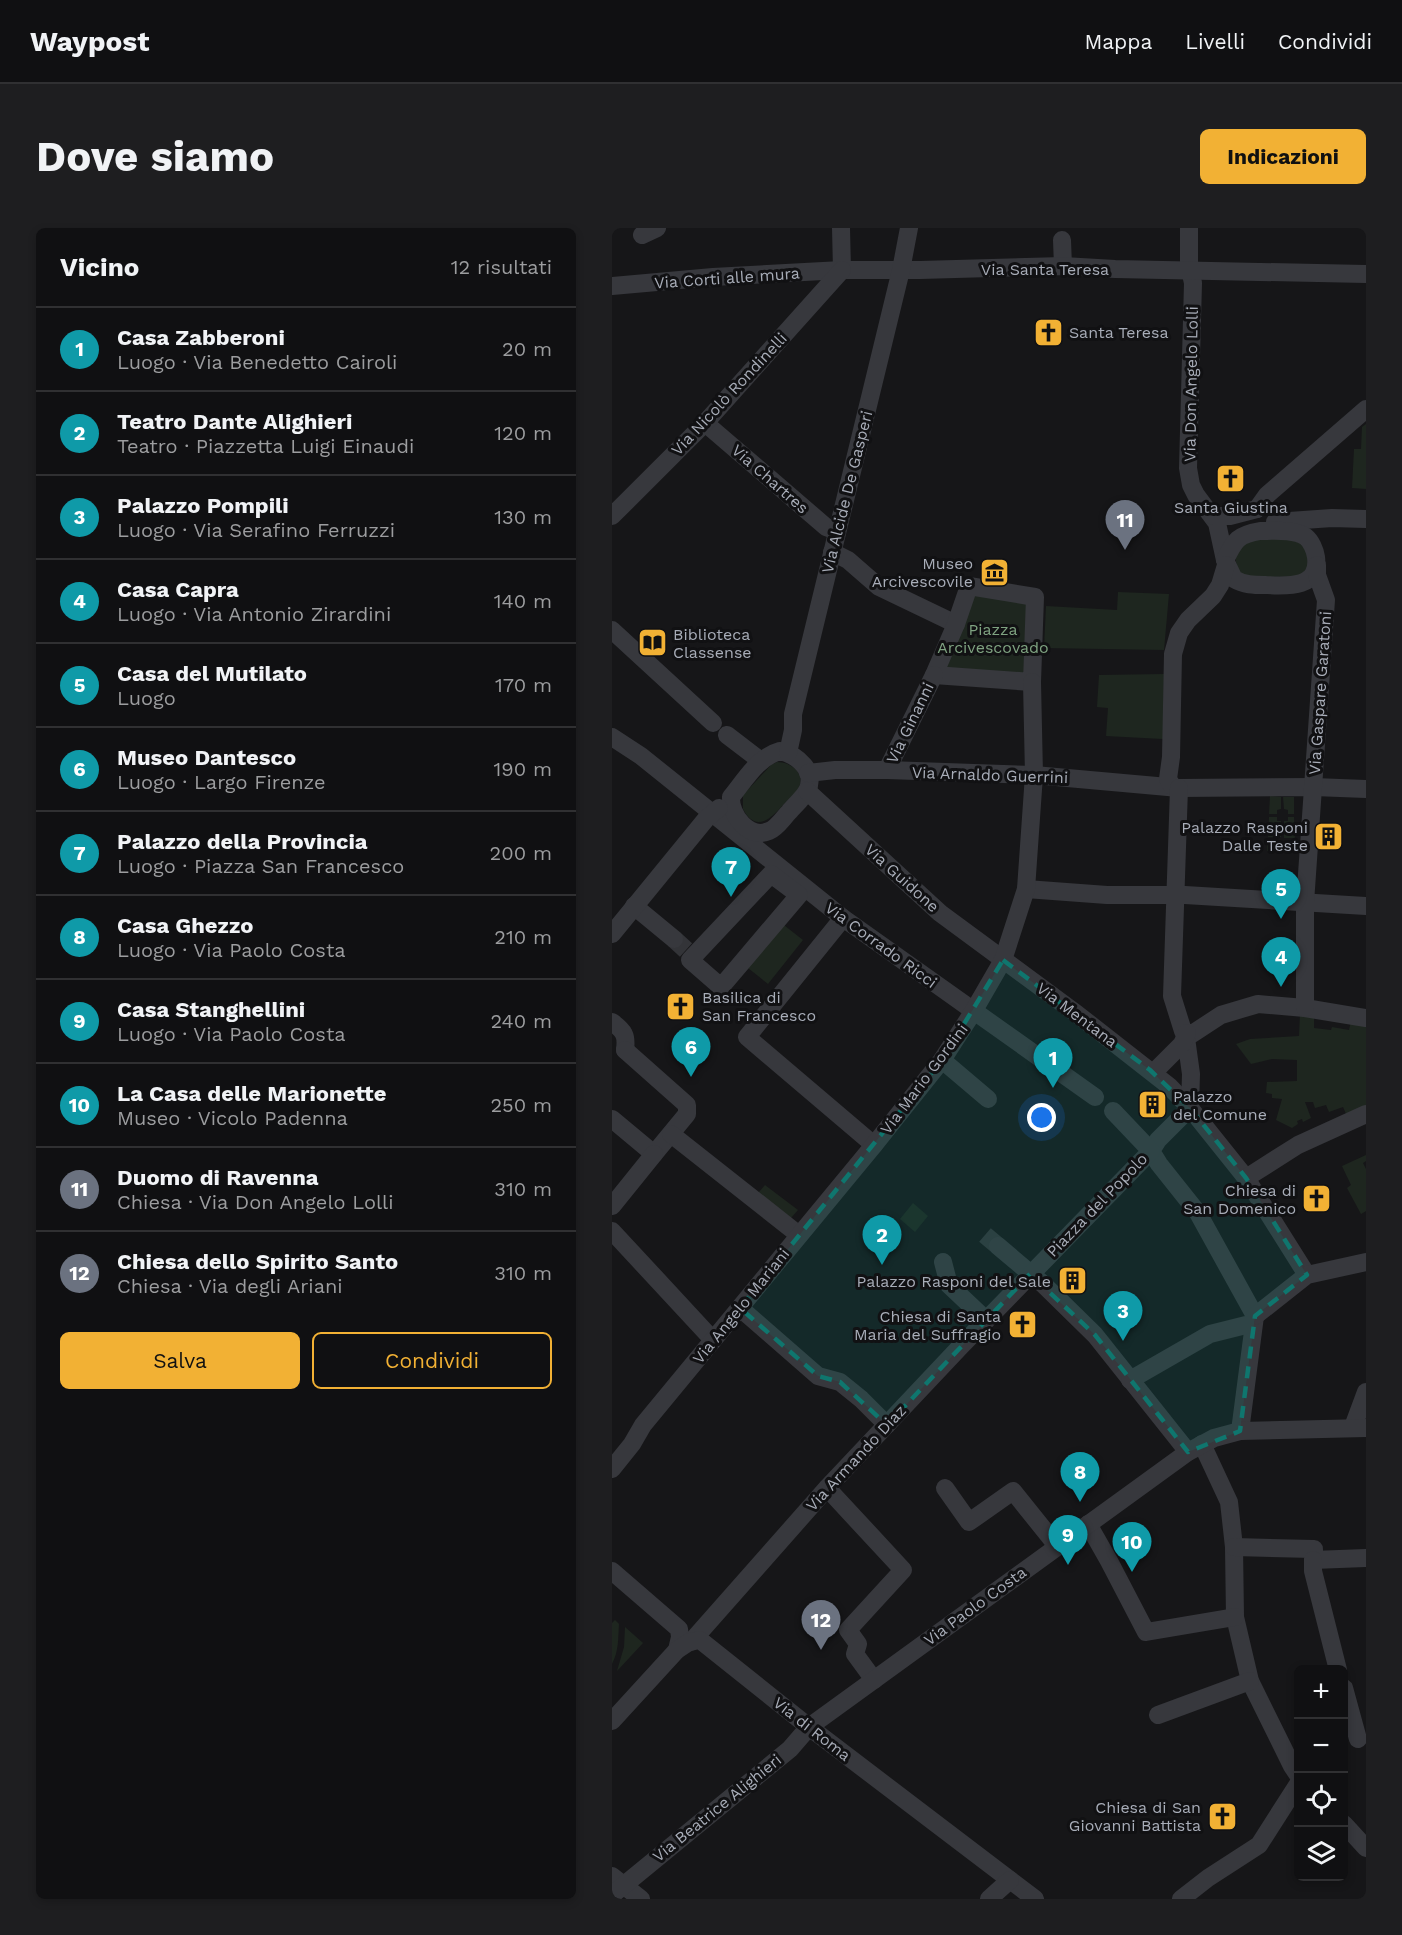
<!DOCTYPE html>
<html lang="it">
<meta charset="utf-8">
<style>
body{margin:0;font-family:"Work Sans",sans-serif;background:#1e1e20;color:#f1f3f6}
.controls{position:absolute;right:18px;bottom:18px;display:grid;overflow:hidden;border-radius:9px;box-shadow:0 3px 9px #0003}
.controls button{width:54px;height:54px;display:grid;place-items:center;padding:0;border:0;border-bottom:2px solid #303032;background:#101012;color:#f1f3f6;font:30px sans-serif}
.you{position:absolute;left:430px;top:890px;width:21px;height:21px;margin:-15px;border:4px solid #fff;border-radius:50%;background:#1a73e8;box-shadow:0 0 0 9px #1a73e833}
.badge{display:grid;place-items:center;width:39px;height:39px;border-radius:50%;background:#f2b134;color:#fff;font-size:20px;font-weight:700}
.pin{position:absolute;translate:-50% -50px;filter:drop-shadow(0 2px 3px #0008)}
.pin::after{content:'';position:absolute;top:32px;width:21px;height:18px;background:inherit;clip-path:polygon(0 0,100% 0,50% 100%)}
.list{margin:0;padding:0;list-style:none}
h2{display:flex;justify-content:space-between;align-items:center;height:78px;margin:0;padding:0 24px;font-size:26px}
h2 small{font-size:20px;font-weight:400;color:#9c9d9f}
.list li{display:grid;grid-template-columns:39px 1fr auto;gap:18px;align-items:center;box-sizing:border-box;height:84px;padding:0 24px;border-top:2px solid #303032}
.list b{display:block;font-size:22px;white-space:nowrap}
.list p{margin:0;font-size:20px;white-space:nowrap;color:#9c9d9f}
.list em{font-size:20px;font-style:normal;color:#9c9d9f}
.actions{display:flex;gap:12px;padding:18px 24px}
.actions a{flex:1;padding:14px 0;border:2px solid #f2b134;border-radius:9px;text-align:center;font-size:21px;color:#f2b134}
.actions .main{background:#f2b134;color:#111}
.icon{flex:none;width:33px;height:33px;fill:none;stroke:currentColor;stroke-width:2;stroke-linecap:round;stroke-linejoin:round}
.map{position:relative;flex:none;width:754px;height:1671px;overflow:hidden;border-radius:9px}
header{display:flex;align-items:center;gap:36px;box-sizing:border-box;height:84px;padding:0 30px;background:#101012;border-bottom:2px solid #303032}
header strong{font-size:28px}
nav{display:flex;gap:33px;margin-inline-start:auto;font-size:21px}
.intro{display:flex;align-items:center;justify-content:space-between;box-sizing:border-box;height:144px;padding:0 36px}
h1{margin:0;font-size:42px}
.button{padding:15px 27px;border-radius:9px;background:#f2b134;color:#111;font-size:21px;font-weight:700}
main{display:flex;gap:36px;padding:0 36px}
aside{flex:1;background:#101012;border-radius:9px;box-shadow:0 3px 9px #0003}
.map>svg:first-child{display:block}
.green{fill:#1e261f}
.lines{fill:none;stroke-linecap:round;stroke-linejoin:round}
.minor-tunnel{stroke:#333438;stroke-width:18;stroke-dasharray:18 9;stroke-linecap:butt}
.minor{stroke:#37383d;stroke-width:18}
.marked{fill:#0f766e;fill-opacity:0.2;stroke:#0f766e;stroke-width:4.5;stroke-dasharray:12 8;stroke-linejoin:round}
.labels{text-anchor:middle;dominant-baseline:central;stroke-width:6;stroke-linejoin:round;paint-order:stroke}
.street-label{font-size:16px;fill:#a8adb8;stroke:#111113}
.poi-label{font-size:16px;fill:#a8adb8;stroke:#111113;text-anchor:end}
.park-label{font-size:16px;fill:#7fa381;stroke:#111113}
</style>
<header>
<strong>Waypost</strong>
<nav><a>Mappa</a><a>Livelli</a><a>Condividi</a></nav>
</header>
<div class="intro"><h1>Dove siamo</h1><a class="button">Indicazioni</a></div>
<main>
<aside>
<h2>Vicino<small>12 risultati</small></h2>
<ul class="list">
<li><span class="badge" style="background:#0f9aa8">1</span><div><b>Casa Zabberoni</b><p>Luogo · Via Benedetto Cairoli</p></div><em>20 m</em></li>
<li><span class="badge" style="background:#0f9aa8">2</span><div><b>Teatro Dante Alighieri</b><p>Teatro · Piazzetta Luigi Einaudi</p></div><em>120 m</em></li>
<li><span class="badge" style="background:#0f9aa8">3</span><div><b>Palazzo Pompili</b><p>Luogo · Via Serafino Ferruzzi</p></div><em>130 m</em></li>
<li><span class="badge" style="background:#0f9aa8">4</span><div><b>Casa Capra</b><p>Luogo · Via Antonio Zirardini</p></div><em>140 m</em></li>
<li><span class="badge" style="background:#0f9aa8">5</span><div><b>Casa del Mutilato</b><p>Luogo</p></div><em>170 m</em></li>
<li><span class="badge" style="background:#0f9aa8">6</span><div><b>Museo Dantesco</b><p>Luogo · Largo Firenze</p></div><em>190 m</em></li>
<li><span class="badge" style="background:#0f9aa8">7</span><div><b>Palazzo della Provincia</b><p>Luogo · Piazza San Francesco</p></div><em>200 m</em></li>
<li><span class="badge" style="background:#0f9aa8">8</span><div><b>Casa Ghezzo</b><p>Luogo · Via Paolo Costa</p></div><em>210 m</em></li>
<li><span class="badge" style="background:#0f9aa8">9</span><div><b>Casa Stanghellini</b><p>Luogo · Via Paolo Costa</p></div><em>240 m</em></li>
<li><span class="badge" style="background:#0f9aa8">10</span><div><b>La Casa delle Marionette</b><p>Museo · Vicolo Padenna</p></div><em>250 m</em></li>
<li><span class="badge" style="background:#6b7280">11</span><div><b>Duomo di Ravenna</b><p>Chiesa · Via Don Angelo Lolli</p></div><em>310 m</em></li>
<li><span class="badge" style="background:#6b7280">12</span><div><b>Chiesa dello Spirito Santo</b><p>Chiesa · Via degli Ariani</p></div><em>310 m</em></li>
</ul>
<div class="actions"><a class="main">Salva</a><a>Condividi</a></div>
</aside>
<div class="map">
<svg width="754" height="1671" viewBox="0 0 754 1671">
<rect width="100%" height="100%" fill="#161618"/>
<g class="green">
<path d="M754,196V261L740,260L742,221H749L750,199Z"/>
<path d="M635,311C651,311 686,306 695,322C697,326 697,332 697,337L689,348L630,350C621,330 621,328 635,311Z"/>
<path d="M506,364L557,366L552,422L432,420L434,378L505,382Z"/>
<path d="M361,365L417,374L414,449L333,441Z"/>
<path d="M552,446L551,511L494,508L496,480L485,479L487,447Z"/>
<path d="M165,534C179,534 195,546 186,561C182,567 175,573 170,578C158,592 143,604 131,581V567L159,537Z"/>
<path d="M658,568L669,569V581L665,582V586H657Z"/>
<path d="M671,569H682V586H676V582L672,581Z"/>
<path d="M657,589H665V593H669V609H656Z"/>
<path d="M676,589H682L683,610H672V593H676Z"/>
<path d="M655,615L683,616V623H655Z"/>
<path d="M168,694L191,712L156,756L131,736Z"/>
<path d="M688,786L702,788V800L719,802L720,799L737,802L739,793L754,797V880L735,888L731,879L717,884L714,877L703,880L701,874H693L699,890L691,894L690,891L685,893L686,896L680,900L664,892L670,871L660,870V866L654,865L655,854L685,853V832L660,831L639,836L624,816L638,811L687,808Z"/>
<path d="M754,927V933L751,935L754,941V983L749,986L735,960L739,957L730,938Z"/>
<path d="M153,957L186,982L179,990L146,965Z"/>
<path d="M301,975L316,988L303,1004L288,991Z"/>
<path d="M3,1392L7,1396C6,1410 7,1423 0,1436V1395Z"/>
<path d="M13,1399L31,1415L5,1443L12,1419Z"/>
</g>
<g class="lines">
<g class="minor-tunnel">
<path d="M62,711L74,722"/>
<path d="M373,1007L386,1018"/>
</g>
<g class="minor">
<path d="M229,0L230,42"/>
<path d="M577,0V37L581,55L576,240L579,257L584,267L605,295L613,332"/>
<path d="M30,7L45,0"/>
<path d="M450,12L451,38"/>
<path d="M0,58L101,49L230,42H308L451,38L503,41L754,46"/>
<path d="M93,195L214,299L225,303"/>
<path d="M645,281L655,267L754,181"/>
<path d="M0,288L93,195L230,42"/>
<path d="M601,288H618L645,281"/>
<path d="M663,294L720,290L754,291"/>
<path d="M648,303C662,303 682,301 694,309C699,313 703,322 704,329C708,361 674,358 653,357C642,357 632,357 622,351L613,332C623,312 625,307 648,303Z"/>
<path d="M220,324L236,332L267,359L344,396"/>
<path d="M357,358L423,369L420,454L322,447L344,396Z"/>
<path d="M0,402L101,495"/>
<path d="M115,507L149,533"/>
<path d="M0,509L29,528L231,690L483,869"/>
<path d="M168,523C185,527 205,543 195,563C191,570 182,578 177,584C171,590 165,600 157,603C137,612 118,587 119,569C133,552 146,529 168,523Z"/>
<path d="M176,525L181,502V486L289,42L297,0"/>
<path d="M275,542L322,447"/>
<path d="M196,545L223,542H275L422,547L567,560L702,559L754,561"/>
<path d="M560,558L556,551L559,529L561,426L567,405L576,392L601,368L608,357L614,337"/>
<path d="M567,560L560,768L571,803L580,806L609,787L646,776L693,780L754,790"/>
<path d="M195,563L328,685L465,786L557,858L578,880L634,950L695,1047"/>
<path d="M159,646L187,667L109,759L78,732Z"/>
<path d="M414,661L495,667H573L754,678"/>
<path d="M22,678L62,711"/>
<path d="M231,690L135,809L262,917"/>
<path d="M0,706L94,591L107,580"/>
<path d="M693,780V675L714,372L705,347V337"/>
<path d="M0,794C12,803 15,807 13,822"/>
<path d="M574,810L579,846L578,880"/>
<path d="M330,832L376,871"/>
<path d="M541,845L570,816L575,805"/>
<path d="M578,880L546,912L539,923L547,936L586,985L643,1088L628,1203"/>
<path d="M0,891L42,926L75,886V877L13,822"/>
<path d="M59,906L187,1007"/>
<path d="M634,950L686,917L754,886"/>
<path d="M0,978L42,926"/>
<path d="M0,1003L101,1112"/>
<path d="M386,1018L431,1056L483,1107L576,1224"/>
<path d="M331,1034L337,1057L374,1092"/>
<path d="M128,1080L206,1148L228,1154L249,1171L275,1197"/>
<path d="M643,1088L695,1047L754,1034"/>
<path d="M518,1152L598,1106L634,1097"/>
<path d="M741,1199L754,1164"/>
<path d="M590,1216L617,1274L622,1319L623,1389L638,1453L680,1538L686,1547"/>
<path d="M0,1241L20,1216L31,1197L262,917L330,832L361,784L391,732L414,661L422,547L420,454"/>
<path d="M215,1260L291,1342L236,1402L246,1416L243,1426L262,1452"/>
<path d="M333,1260L357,1294L401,1263L445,1318"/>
<path d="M476,1296L497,1333L534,1404L623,1389"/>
<path d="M622,1319L702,1321L701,1332L754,1330"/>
<path d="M701,1332V1343L726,1442"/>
<path d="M0,1343L67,1401L68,1409L65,1422"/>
<path d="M79,1414L215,1260L348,1119L539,923L501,883"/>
<path d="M732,1460L746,1511"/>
<path d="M546,1487L638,1453"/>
<path d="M0,1493L65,1422L77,1414L88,1412L197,1499L423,1671"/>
<path d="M732,1596L754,1620"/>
<path d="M0,1648L29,1671"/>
<path d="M0,1667L178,1521L197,1499L576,1224L602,1210L628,1203L754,1200"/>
<path d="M377,1671L398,1652"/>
<path d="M569,1671L596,1650L647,1617L686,1556"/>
</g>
</g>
<path class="marked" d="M391,732L538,842L578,880L634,950L695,1047L643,1088L628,1203L576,1224L483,1107L418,1046L275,1197L228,1154L206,1148L128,1080L330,832Z"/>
<defs>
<symbol id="church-square" viewBox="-11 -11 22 22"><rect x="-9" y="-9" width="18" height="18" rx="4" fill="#f2b134" stroke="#111113"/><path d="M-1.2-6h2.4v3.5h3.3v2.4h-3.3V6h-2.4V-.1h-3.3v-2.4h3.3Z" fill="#111"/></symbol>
<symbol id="museum-square" viewBox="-11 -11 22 22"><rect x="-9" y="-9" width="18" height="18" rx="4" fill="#f2b134" stroke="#111113"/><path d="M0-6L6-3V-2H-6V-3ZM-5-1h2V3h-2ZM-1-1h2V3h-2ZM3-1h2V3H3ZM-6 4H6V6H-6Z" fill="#111"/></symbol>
<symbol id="library-square" viewBox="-11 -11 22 22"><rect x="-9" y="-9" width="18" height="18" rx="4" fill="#f2b134" stroke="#111113"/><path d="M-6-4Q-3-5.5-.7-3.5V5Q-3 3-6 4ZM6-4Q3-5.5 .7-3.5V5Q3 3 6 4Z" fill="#111"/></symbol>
<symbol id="building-square" viewBox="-11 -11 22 22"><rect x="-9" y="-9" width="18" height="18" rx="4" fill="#f2b134" stroke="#111113"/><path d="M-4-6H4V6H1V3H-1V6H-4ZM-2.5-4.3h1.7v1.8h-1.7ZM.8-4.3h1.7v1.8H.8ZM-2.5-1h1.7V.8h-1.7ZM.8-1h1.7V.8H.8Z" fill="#111"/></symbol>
</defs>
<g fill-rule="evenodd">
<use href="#church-square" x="420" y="88" width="33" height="33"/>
<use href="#church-square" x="602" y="234" width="33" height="33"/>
<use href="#museum-square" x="366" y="328" width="33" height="33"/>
<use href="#library-square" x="24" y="398" width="33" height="33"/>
<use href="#building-square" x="700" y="592" width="33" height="33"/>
<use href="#church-square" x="52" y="762" width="33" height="33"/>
<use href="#building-square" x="524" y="860" width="33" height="33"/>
<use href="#church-square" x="688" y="954" width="33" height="33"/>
<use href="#building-square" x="444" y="1036" width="33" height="33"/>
<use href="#church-square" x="394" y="1080" width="33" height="33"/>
<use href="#church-square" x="594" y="1572" width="33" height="33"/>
</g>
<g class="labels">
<g class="street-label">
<text x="433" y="41">Via Santa Teresa</text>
<text transform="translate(115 50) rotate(-4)">Via Corti alle mura</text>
<text transform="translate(579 156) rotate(-89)">Via Don Angelo Lolli</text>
<text transform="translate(117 166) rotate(-47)">Via Nicolò Rondinelli</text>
<text transform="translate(158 251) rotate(41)">Via Chartres</text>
<text transform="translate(235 264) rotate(-76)">Via Alcide De Gasperi</text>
<text transform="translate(708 465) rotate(-86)">Via Gaspare Garatoni</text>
<text transform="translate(298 495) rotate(-64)">Via Ginanni</text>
<text transform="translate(378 547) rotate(2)">Via Arnaldo Guerrini</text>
<text transform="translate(290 650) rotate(42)">Via Guidone</text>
<text transform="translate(269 717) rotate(36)">Via Corrado Ricci</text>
<text transform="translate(465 787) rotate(37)">Via Mentana</text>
<text transform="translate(312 851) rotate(-53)">Via Mario Gordini</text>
<text transform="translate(485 977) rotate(-46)">Piazza del Popolo</text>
<text transform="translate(129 1078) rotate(-51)">Via Angelo Mariani</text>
<text transform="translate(244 1230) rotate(-47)">Via Armando Diaz</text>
<text transform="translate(363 1378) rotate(-36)">Via Paolo Costa</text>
<text transform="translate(200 1501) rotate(38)">Via di Roma</text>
<text transform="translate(105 1580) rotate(-39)">Via Beatrice Alighieri</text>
</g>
<g class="poi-label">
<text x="457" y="104" text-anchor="start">Santa Teresa</text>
<text x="619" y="279" text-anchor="middle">Santa Giustina</text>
<text x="361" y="335">Museo<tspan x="361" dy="18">Arcivescovile</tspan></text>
<text x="61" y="406" text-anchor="start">Biblioteca<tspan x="61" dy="18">Classense</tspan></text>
<text x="696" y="599">Palazzo Rasponi<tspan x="696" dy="18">Dalle Teste</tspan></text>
<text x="90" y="769" text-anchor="start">Basilica di<tspan x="90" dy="18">San Francesco</tspan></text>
<text x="561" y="868" text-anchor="start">Palazzo<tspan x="561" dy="18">del Comune</tspan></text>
<text x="684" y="962">Chiesa di<tspan x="684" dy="18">San Domenico</tspan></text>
<text x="439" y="1053">Palazzo Rasponi del Sale</text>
<text x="389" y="1088">Chiesa di Santa<tspan x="389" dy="18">Maria del Suffragio</tspan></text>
<text x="589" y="1579">Chiesa di San<tspan x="589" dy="18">Giovanni Battista</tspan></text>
</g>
<g class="park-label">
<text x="381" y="401">Piazza<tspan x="381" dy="18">Arcivescovado</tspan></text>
</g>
</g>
</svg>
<div class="controls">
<button>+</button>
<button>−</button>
<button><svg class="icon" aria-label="locate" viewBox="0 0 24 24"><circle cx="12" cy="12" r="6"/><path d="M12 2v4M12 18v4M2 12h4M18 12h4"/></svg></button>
<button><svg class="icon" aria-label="layers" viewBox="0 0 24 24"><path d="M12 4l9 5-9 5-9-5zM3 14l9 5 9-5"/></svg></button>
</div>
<div class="you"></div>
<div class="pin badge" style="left:441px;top:860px;background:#0f9aa8">1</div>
<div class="pin badge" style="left:270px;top:1037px;background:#0f9aa8">2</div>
<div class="pin badge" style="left:511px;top:1113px;background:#0f9aa8">3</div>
<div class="pin badge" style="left:669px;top:759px;background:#0f9aa8">4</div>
<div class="pin badge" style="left:669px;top:691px;background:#0f9aa8">5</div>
<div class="pin badge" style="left:79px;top:849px;background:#0f9aa8">6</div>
<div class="pin badge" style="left:119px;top:669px;background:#0f9aa8">7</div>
<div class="pin badge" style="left:468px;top:1274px;background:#0f9aa8">8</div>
<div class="pin badge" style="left:456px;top:1337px;background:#0f9aa8">9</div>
<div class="pin badge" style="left:520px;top:1344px;background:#0f9aa8">10</div>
<div class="pin badge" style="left:513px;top:322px;background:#6b7280">11</div>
<div class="pin badge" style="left:209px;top:1422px;background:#6b7280">12</div>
</div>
</main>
